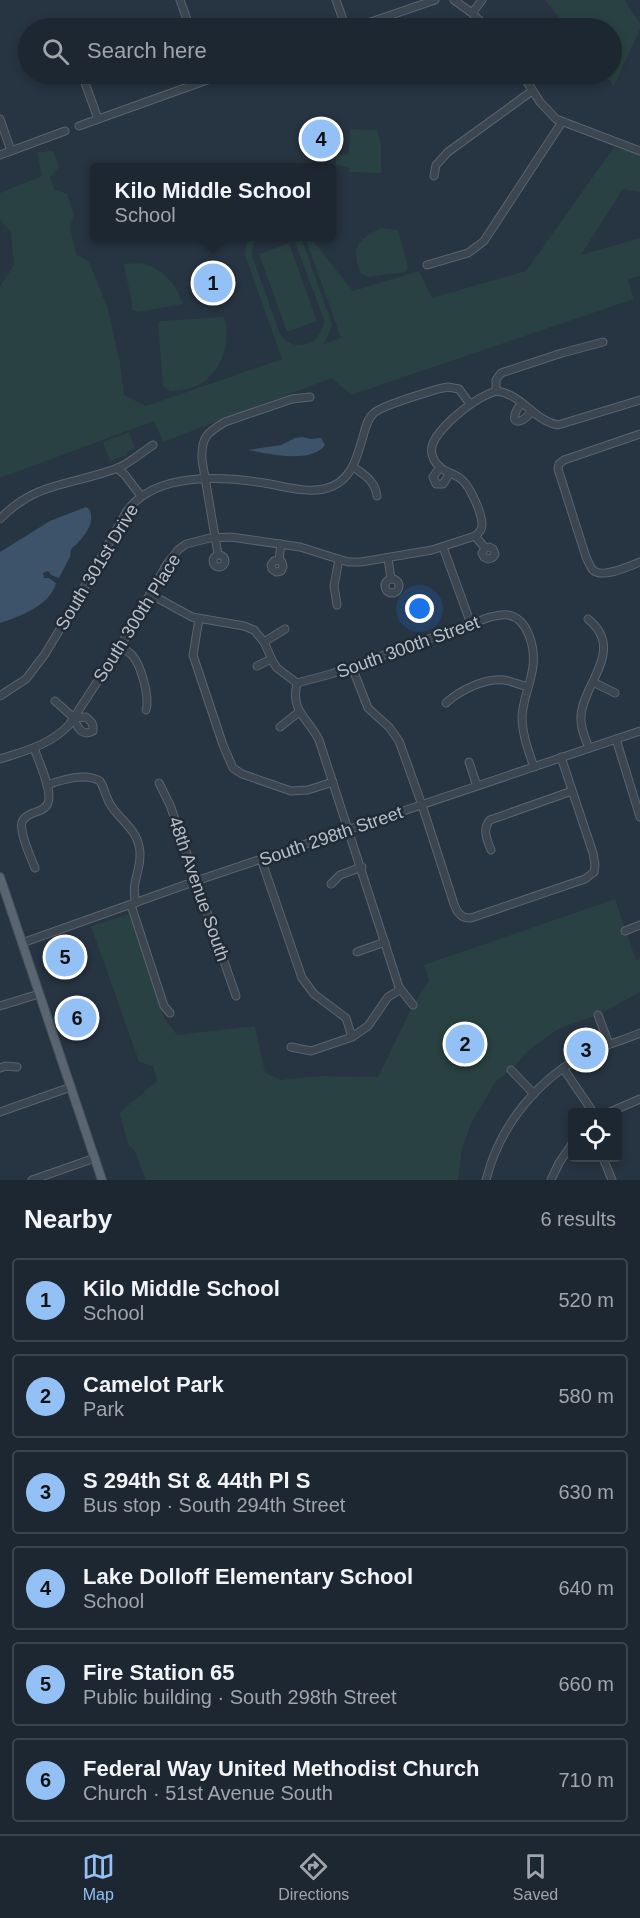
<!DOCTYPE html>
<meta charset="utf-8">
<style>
body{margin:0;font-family:Arial,sans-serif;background:#2a333d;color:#f1f3f6}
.controls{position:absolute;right:18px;bottom:18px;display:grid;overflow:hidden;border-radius:6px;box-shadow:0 3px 9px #0003}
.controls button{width:54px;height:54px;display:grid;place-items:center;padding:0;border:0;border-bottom:2px solid #3b444d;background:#1d2731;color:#f1f3f6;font:30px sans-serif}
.you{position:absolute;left:420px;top:609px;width:21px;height:21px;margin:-15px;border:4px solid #fff;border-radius:50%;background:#1a73e8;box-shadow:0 0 0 9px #1a73e833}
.badge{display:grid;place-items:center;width:39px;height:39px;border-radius:50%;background:#93c0f5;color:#111;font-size:20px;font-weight:700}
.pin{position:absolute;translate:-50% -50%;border:3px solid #fff;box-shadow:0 2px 6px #0006}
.popup{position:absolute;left:90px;top:163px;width:246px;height:78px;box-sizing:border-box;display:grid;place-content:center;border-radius:6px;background:#1d2731;filter:drop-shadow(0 2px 4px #0005);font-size:20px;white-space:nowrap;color:#a0a5ab}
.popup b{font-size:22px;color:#f1f3f6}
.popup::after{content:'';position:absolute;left:50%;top:100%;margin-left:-12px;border:12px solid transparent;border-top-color:#1d2731}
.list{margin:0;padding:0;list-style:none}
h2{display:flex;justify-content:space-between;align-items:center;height:78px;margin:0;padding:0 24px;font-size:26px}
h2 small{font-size:20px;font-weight:400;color:#a0a5ab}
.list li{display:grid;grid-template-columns:39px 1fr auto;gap:18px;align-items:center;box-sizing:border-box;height:84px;margin:0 12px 12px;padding:0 12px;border:2px solid #3b444d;border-radius:6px}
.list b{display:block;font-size:22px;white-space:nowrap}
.list p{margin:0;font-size:20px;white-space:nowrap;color:#a0a5ab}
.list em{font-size:20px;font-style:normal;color:#a0a5ab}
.icon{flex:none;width:33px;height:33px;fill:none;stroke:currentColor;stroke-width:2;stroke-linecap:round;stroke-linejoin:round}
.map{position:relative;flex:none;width:640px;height:1180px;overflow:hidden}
.search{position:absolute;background:#1d2731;box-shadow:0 3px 9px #0003;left:18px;right:18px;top:18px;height:66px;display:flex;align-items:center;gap:15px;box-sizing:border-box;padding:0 21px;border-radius:33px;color:#a0a5ab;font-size:22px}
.sheet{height:654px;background:#1d2731}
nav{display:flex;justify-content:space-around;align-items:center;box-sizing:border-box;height:84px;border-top:2px solid #3b444d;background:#1d2731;font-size:16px;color:#a0a5ab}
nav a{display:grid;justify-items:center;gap:3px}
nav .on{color:#93c0f5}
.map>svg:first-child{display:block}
.green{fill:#294142}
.water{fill:#3d5369}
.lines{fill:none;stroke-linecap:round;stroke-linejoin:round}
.minor-casing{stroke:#59646e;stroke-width:9}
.major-casing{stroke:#454f5a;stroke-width:10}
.minor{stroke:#3b4650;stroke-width:7}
.major{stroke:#596570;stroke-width:8}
.labels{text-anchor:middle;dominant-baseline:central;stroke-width:5;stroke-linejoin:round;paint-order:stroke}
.street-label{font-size:18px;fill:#b8c1cb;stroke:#202b36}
</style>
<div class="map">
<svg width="640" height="1180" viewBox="0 0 640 1180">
<rect width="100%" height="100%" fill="#273441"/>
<g class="green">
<path d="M545,0H625L640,24V29L614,86L604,74H612V28H568Z"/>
<path d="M350,129L377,130L381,145V173L349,172V167L336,165V155L349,154Z"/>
<path d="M614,147L640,155V192L623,189L581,255L640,238V276L628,279L634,299L351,395L332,378L163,442L154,421L0,478V286L14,265L11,233L0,219V193L42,176L37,152L53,151L59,167L50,178L54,189L67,194L74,214L70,227L76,254L89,262L108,309L120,363L124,395L146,406L282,359L245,255L248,237H257L253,244L252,255L280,334C295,355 323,344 324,320L293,237H301L332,324L329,333L322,345L341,338L305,237H310L353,291L419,271L432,298L526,271Z"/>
<path d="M381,228L398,230L408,267L405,272L368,277L361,274C351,249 356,240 381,228Z"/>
<path d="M289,243L317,321L287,332L259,254Z"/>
<path d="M142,263C165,271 174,281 183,304L138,312L133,310L124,264Z"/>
<path d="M224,317C233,342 220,377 194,387C186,390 178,390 170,391L163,386L158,324L161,321Z"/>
<path d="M129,432L135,449L127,452V455L110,461L103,442Z"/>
<path d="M615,899L636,960L640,959V992L598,1015L568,1025L555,1031L529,1050L511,1070L496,1081L472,1122L462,1148L458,1180H146L134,1150L129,1146L119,1113L157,1081L153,1066L139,1062L91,926L129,914L161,1009L165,1019L177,1035L255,1026L265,1072L280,1080L321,1076L378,1077L413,1005L429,981L424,965Z"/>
</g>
<g class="water">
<path d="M302,437L311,439L321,438L325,445C312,464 268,454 248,450L281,445L295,438Z"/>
<path d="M86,507L89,509C97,523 82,540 71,549L70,557L59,578L51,575L48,571L43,573L44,578H49L56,583C51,605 19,617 0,623V552L50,521Z"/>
</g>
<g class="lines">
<defs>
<g id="minor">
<path d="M180,0L190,28"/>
<path d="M336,0L346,28"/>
<path d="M454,0L472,13L487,28"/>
<path d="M472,13L482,0"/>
<path d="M353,28L435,0"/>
<path d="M469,28L479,20"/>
<path d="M522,74L540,102L556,119L640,151"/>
<path d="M84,80L98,119"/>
<path d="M0,119L11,151"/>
<path d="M79,126L224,74"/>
<path d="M0,155L65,131"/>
<path d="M434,176L436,165L448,152L532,91"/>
<path d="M427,265L468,253L484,241L562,122"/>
<path d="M496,391C521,393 534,421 558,425L640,400"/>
<path d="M521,404C507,421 518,429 532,411"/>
<path d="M640,434L564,460L559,464L558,469L586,557C588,561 590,567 593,570C602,579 630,566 640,562"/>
<path d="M353,467C365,475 375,481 377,496"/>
<path d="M440,467L433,477L436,484H443L450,473"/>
<path d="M117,468L125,475L141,496"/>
<path d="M0,519C36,481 74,485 118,468C130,463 142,452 153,445"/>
<path d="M475,536L485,548L482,553L484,557L488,559L492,558L495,554L493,549L489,547L485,548"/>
<path d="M443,547L471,624"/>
<path d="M218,554L202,460C201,438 206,433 225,422L292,399L310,397"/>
<circle cx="219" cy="561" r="6"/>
<path d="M388,558L391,579"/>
<path d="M279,560L282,562L283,567L281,571L276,572L272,569L271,565L274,561L279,560L281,544"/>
<circle cx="392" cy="586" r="7"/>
<path d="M150,594L192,617L244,626L254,630L264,642L273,662L277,668L297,683"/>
<path d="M337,605L334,586L339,559"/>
<path d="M199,619L193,655L223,745L233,768L242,774L291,791L308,790L333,782"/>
<path d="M588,619C626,650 583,683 581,716C580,727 585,738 589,748"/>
<path d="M264,642L285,629"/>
<path d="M120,647C124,649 129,652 132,655C141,665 150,697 146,710"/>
<path d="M257,666L271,659"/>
<path d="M352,667L368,708L389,727L399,741L422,805L454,904C457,912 461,919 471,918L585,879L594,872L595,865L593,853L561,757"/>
<path d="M593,682L615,693"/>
<path d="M297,683L331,674L490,617C496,616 502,614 508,615C529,619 535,649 533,666C531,683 523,699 522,716C522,734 528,750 534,767"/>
<path d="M297,683C290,711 308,718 319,740L399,987L413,1005"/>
<path d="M0,696L26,679L45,654L75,604L127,511C155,472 222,476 264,483C283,486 305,493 324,489C352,483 357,457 364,433C366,426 368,418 374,413C383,405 425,393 438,389L448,387L459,389L470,404"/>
<path d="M55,701L74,718"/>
<path d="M446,703C460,690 485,678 504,680C512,681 520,685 528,687"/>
<path d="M86,717C91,721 94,724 93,731C82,737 77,727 74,718Z"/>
<path d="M280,727L299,712"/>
<path d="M616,739L640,817"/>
<path d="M34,748C38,760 53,791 48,803C46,809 39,811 33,813C28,815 24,817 22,822C19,832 31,858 35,868"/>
<path d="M0,759C25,751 50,745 69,725L120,647L167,564L178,550L186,544L210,538L231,537L300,547L348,562H361L432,550L475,536C479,533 482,530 482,525C482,513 470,486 461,479C455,474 447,473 441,468C421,451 437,434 450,421C464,408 478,397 496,391V380L501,373L562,353L603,342"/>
<path d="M469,762L477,786"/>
<path d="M159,783L170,805L236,996"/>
<path d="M47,785C62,780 85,772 100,781C105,789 106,799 112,807C123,823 139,831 140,853C141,872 130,883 136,903"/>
<path d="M491,850C487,840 482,829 490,820L572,791"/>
<path d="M261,859L302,978L314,994L346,1018L352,1037"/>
<path d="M331,884L340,875L362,867"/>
<path d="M131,905L164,1006L170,1013"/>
<path d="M625,931L640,925"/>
<path d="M22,943L196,881L640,731"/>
<path d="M357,952L385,942"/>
<path d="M0,1006L39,994"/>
<path d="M598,1015L609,1044"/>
<path d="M291,1047L311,1051L352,1037L368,1026L388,997L398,991L399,987"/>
<path d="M0,1068L5,1066L17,1067"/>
<path d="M563,1068L593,1112"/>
<path d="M511,1070L534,1094"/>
<path d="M0,1112L71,1087"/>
<path d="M610,1112L640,1099"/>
<path d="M603,1158L612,1180"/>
<path d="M32,1180L95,1158"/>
<path d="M486,1180C500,1124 540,1076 592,1051C608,1044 624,1040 640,1033"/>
<path d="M551,1180L559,1163L572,1144"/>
</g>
<path id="major" d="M0,877L102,1180"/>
</defs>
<use href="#minor" class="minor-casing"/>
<use href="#major" class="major-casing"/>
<use href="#minor" class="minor"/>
<use href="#major" class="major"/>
</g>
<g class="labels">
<g class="street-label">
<text transform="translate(97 567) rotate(-59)">South 301st Drive</text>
<text transform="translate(137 618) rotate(-58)">South 300th Place</text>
<text transform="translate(408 647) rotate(-20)">South 300th Street</text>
<text transform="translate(331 836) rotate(-19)">South 298th Street</text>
<text transform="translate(199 889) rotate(71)">48th Avenue South</text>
</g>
</g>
</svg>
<div class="controls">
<button><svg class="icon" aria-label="locate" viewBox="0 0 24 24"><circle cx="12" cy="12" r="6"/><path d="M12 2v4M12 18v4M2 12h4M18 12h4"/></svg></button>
</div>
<div class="you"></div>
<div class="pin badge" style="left:213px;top:283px">1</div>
<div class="popup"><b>Kilo Middle School</b>School</div>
<div class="pin badge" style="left:465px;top:1044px">2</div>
<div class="pin badge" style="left:586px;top:1050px">3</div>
<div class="pin badge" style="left:321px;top:139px">4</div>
<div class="pin badge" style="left:65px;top:957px">5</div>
<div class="pin badge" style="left:77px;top:1018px">6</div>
<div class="search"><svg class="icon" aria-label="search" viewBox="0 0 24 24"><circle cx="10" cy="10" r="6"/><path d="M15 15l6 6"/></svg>Search here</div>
</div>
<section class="sheet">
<h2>Nearby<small>6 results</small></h2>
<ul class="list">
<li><span class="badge">1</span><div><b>Kilo Middle School</b><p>School</p></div><em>520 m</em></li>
<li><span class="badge">2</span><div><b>Camelot Park</b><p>Park</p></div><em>580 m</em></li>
<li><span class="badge">3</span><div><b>S 294th St &amp; 44th Pl S</b><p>Bus stop · South 294th Street</p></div><em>630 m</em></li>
<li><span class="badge">4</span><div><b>Lake Dolloff Elementary School</b><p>School</p></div><em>640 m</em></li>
<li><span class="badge">5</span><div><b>Fire Station 65</b><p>Public building · South 298th Street</p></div><em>660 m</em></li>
<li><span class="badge">6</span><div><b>Federal Way United Methodist Church</b><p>Church · 51st Avenue South</p></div><em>710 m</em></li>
</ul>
</section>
<nav>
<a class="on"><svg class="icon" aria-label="map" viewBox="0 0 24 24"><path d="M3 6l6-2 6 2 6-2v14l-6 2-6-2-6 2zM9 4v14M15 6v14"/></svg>Map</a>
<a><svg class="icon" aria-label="directions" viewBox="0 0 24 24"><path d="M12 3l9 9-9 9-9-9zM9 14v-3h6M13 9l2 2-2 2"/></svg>Directions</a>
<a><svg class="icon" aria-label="saved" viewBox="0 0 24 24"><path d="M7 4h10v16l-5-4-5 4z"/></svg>Saved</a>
</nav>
